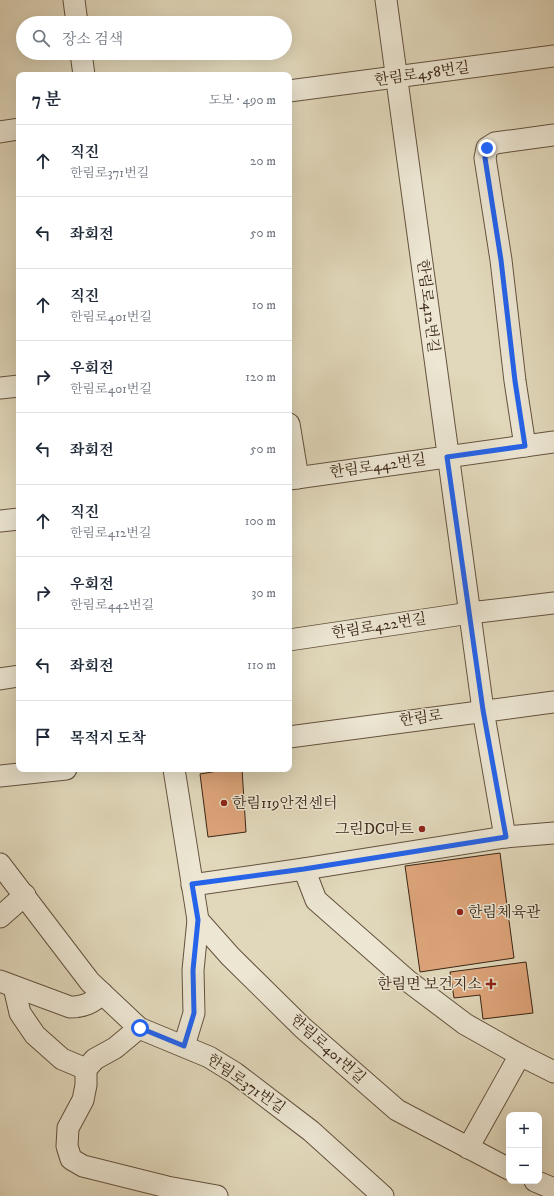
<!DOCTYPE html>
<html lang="ko">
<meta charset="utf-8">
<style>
body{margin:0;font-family:"IM FELL DW Pica","Noto Serif KR",serif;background:#f6f6f7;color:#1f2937}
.controls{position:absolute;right:12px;bottom:12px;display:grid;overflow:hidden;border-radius:8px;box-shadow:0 4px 16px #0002}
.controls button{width:36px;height:36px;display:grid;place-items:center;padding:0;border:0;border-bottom:1px solid #e0e1e3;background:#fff;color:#1f2937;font:20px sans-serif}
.stop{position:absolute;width:12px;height:12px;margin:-9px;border:3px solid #2563eb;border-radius:50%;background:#fff}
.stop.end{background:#2563eb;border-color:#fff;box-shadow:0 1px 4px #0008}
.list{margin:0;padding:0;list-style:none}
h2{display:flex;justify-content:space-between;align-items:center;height:52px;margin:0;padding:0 16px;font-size:17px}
h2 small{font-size:13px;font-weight:400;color:#747a83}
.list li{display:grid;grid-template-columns:26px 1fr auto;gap:12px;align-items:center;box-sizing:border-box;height:72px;padding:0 16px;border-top:1px solid #e0e1e3}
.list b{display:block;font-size:15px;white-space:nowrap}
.list p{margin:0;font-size:13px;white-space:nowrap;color:#747a83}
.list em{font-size:13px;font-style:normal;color:#747a83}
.icon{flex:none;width:22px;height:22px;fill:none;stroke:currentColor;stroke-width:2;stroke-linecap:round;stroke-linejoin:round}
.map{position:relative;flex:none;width:554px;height:1196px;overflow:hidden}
.search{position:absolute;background:#fff;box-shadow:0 4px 16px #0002;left:16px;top:16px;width:276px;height:44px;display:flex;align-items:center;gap:10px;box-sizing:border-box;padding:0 14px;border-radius:22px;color:#747a83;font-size:15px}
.panel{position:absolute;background:#fff;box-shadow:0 4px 16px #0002;left:16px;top:72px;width:276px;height:700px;border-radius:8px}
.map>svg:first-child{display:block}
.building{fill:#dea57b;stroke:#3b2615}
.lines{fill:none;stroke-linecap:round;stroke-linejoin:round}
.minor-casing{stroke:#64523e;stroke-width:23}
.minor{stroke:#ece6d3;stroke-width:21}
.route{stroke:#2563eb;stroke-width:5}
.poi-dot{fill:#8f2418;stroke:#ece6d3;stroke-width:1.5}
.labels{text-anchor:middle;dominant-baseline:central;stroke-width:3;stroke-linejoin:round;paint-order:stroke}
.street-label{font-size:15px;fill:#3b2615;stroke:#ece6d3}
.poi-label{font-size:15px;fill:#3b2615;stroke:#ece6d3;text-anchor:start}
</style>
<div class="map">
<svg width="554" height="1196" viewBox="0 0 554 1196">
<rect width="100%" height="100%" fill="#e1d8bb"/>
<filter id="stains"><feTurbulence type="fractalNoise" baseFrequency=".005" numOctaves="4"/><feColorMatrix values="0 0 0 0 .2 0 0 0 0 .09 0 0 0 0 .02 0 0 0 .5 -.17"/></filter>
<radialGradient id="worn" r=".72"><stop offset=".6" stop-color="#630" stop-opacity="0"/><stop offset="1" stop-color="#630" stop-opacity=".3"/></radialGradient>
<g class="building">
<path d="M230,769H242L246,832L208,837L200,774Z"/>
<path d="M500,853L514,958L420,972L405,866Z"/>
<path d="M526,962L533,1013L483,1019L480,995L454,998L450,972Z"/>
</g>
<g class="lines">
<defs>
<g id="minor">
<path d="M74,0L77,23"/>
<path d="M386,0L483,710L505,837"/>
<path d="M81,53L84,75"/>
<path d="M289,91L554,56"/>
<path d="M0,132L19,129"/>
<path d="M0,388L19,386"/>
<path d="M289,424L298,478"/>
<path d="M525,446L515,381L501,260L485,158L487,148L495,143L554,135"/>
<path d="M289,479L554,442"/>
<path d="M0,521L19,519"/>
<path d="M289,640L470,613L554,603"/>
<path d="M0,679L19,676"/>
<path d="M289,737L554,702"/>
<path d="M174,769L198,920L230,956L303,1028L397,1110L509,1169"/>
<path d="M0,776L66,769"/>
<path d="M0,864L90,982L139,1028L209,1057L235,1073L311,1131L383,1196"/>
<path d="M304,869L316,900L408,981L465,1024L520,1055L554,1072"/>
<path d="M192,885L304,869L505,837L554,833"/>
<path d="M0,917L25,895"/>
<path d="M0,981L70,1007C84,1007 93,1003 102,993"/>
<path d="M14,987L20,1013L35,1035L62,1059L86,1069"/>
<path d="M139,1028L115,1048L95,1059L86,1069V1085L83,1100L68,1128L67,1146L71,1159L83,1166L167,1187L217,1196"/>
<path d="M184,1046L194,1013L193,970L198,920"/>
<path d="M468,1148L520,1055"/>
<path d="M535,1181L554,1189"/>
</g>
</defs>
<use href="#minor" class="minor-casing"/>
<use href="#minor" class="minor"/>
</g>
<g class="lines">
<path class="route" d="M140,1028L184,1046L194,1013L193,970L198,920L192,884L304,869L506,837L483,710L447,457L525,446L515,381L501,260L485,158L487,148"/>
</g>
<g class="poi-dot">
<circle cx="224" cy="803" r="4"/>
<circle cx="422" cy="829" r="4"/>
<circle cx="460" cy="912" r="4"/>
<path d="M489 978h4v4h4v4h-4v4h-4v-4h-4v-4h4z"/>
</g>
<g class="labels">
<g class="street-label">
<text transform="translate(422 74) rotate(-8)">한림로458번길</text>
<text transform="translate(428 306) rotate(83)">한림로412번길</text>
<text transform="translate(378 466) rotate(-8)">한림로442번길</text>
<text transform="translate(379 626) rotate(-9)">한림로422번길</text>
<text transform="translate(421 718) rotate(-8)">한림로</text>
<text transform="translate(328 1049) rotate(42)">한림로401번길</text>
<text transform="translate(246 1084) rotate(35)">한림로371번길</text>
</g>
<g class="poi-label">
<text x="232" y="803">한림119안전센터</text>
<text x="414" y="829" text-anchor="end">그린DC마트</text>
<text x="468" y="912">한림체육관</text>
<text x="482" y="984" text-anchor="end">한림면 보건지소</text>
</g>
</g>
<rect width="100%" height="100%" filter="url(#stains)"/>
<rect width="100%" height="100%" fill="url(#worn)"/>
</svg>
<div class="controls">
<button>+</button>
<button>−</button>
</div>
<div class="stop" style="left:140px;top:1028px"></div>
<div class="stop end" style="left:487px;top:148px"></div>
<div class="search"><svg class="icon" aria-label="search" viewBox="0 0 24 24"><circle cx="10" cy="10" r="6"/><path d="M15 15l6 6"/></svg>장소 검색</div>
<section class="panel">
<h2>7 분<small>도보 · 490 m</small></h2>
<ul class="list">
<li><svg class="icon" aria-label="ahead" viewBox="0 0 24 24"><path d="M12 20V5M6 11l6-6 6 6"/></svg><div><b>직진</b><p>한림로371번길</p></div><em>20 m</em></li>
<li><svg class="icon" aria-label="left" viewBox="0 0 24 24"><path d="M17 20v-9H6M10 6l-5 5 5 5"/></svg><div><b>좌회전</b></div><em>50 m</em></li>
<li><svg class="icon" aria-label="ahead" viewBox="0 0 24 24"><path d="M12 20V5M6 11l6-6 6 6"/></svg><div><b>직진</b><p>한림로401번길</p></div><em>10 m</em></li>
<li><svg class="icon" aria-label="right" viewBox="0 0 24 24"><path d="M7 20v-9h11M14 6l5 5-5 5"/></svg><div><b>우회전</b><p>한림로401번길</p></div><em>120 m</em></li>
<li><svg class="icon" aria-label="left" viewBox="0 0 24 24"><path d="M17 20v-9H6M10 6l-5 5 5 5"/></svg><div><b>좌회전</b></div><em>50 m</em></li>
<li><svg class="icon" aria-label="ahead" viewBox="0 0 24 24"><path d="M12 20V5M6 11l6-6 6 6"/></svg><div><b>직진</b><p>한림로412번길</p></div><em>100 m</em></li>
<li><svg class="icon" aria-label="right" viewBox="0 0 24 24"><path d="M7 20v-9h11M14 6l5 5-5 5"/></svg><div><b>우회전</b><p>한림로442번길</p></div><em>30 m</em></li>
<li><svg class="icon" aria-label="left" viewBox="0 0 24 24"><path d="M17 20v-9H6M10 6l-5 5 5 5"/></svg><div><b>좌회전</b></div><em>110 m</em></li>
<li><svg class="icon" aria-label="arrive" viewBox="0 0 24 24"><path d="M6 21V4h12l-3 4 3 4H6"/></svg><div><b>목적지 도착</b></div></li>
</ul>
</section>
</div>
